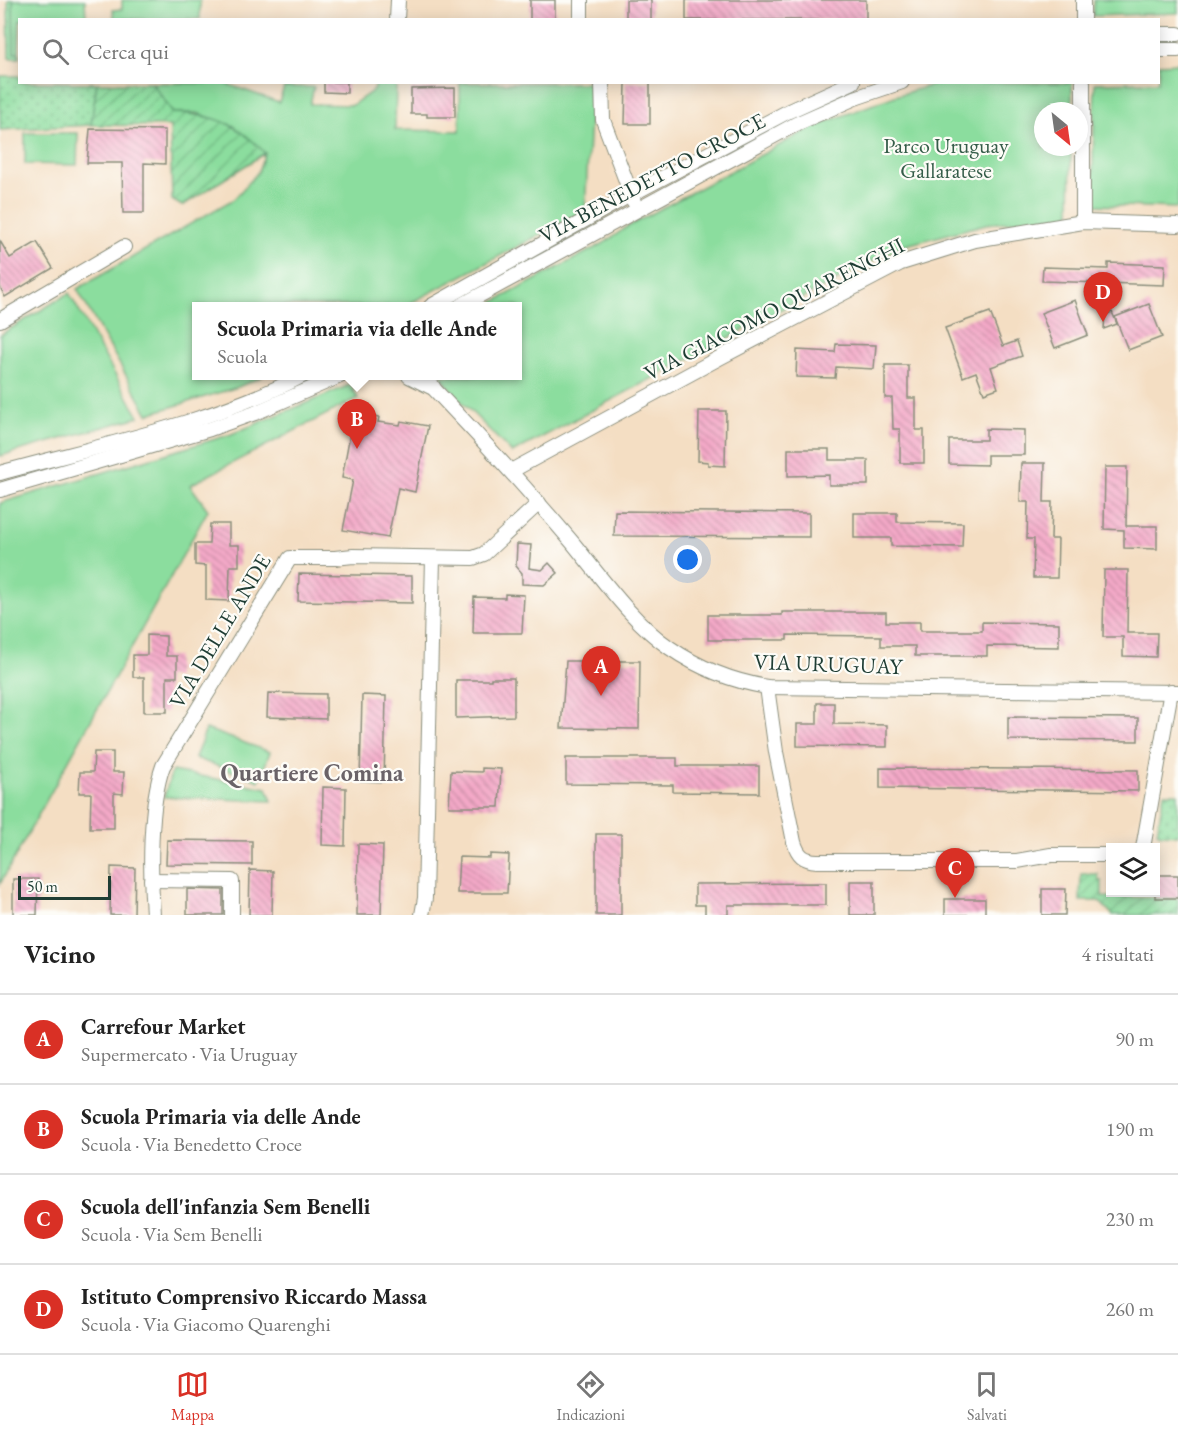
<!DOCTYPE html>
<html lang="it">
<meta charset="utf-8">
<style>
body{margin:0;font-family:"EB Garamond",serif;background:#f6f6f6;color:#222}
.controls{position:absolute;right:18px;bottom:18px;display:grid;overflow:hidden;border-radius:0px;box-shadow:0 3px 15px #0003}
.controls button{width:54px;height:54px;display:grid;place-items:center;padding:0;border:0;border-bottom:2px solid #e0e0e0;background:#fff;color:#222;font:30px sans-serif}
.compass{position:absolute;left:1034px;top:102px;width:54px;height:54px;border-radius:50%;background:#fff;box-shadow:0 3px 15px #0003;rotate:151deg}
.scale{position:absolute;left:18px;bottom:15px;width:93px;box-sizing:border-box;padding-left:6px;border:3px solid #1f3d34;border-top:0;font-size:16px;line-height:21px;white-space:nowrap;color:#1f3d34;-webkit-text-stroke:4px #fdfcf7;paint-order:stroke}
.you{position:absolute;left:688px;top:560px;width:21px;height:21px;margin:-15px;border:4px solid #fff;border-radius:50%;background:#1a73e8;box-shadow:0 0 0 9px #1a73e833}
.badge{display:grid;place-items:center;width:39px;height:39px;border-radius:50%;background:#d93025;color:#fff;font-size:20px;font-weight:700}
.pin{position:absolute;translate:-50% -50px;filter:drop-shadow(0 2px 3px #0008)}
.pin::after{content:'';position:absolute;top:32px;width:21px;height:18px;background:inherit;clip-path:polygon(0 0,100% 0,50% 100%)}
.popup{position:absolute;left:192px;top:302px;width:330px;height:78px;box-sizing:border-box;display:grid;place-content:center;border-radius:0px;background:#fff;filter:drop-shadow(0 2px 4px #0005);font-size:20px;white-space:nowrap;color:#767676}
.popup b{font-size:22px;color:#222}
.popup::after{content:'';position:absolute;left:50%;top:100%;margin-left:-12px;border:12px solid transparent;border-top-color:#fff}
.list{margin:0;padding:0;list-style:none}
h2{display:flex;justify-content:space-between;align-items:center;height:78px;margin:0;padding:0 24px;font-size:26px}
h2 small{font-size:20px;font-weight:400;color:#767676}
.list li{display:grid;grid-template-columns:39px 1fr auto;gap:18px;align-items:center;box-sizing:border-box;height:90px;padding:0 24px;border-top:2px solid #e0e0e0}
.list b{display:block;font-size:22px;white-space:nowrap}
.list p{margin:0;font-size:20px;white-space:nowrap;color:#767676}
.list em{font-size:20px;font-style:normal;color:#767676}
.icon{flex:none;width:33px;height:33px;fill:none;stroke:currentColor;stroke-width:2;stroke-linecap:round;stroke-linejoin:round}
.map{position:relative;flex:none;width:1178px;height:915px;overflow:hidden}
.search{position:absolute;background:#fff;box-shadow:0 3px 15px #0003;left:18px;right:18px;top:18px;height:66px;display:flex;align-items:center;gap:15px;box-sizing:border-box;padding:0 21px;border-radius:0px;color:#767676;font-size:22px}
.sheet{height:438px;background:#fff}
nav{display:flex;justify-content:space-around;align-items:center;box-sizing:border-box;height:84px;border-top:2px solid #e0e0e0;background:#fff;font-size:16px;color:#767676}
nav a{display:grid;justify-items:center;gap:3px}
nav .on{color:#d93025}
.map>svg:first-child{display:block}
.grass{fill:url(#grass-dots);stroke:#558d69;stroke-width:1.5}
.park{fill:#8bdd9e;stroke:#558d69;stroke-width:1.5}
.garden{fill:url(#garden-furrows);stroke:#558d69;stroke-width:1.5}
.building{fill:url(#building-back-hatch)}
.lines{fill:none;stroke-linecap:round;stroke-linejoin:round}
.street-casing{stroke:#8a8e7c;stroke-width:16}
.street{stroke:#fff;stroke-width:14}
.labels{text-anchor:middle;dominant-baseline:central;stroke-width:4.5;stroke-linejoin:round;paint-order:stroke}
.park-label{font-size:22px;fill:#355d49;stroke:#fdfcf7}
.street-label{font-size:22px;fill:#1f3d34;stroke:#fdfcf7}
.neighbourhood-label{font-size:24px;font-weight:bold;fill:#6a6368;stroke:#fdfcf7}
</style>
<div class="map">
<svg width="1178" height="915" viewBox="0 0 1178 915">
<defs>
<pattern id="grass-dots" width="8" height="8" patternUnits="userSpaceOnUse" patternTransform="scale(1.5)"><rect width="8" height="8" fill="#8bdd9e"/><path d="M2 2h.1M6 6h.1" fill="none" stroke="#71b482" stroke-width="1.8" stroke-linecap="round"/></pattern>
<pattern id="garden-furrows" width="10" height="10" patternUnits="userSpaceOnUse" patternTransform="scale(1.5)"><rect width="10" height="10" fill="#8bdd9e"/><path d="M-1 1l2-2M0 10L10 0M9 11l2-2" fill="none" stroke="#71b482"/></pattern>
<pattern id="building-back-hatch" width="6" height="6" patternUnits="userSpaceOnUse" patternTransform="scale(1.5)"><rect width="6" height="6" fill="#f4a9c8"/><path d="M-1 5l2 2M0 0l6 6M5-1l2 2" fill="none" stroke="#c58ba3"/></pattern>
</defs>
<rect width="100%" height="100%" fill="#fdfcf7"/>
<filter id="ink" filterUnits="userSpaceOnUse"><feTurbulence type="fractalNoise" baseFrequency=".0167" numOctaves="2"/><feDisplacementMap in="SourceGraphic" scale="12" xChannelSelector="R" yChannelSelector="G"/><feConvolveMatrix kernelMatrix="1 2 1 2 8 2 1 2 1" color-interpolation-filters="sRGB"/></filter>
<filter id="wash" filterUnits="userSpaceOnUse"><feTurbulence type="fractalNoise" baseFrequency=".008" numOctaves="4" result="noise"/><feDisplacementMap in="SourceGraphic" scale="24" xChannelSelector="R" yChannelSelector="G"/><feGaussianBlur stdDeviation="1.35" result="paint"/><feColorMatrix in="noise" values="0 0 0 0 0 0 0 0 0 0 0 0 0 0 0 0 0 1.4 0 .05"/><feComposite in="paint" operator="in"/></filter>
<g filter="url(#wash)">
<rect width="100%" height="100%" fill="#f4dec3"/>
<g class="grass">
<path d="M8,0H13L14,53H19V58H9Z"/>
<path d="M0,76H19L20,82L97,83L91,125L0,130Z"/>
<path d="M1164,793H1178V835L1161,834L1157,832Z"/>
</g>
<g class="park">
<path d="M13,0H85L86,19L20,20L19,53H14Z"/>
<path d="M122,0H200V19H114L113,10L122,9Z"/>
<path d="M1094,0H1178V13L1093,16Z"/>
<path d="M1178,63V208L1092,205L1095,83L1158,82L1159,64Z"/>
<path d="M942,82L1072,83V111H1043V147H1071L1070,216L986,224L899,247L512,453L456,396L441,376H518V306H486L604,243L627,227L813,127L895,96Z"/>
<path d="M152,83H224L279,102L284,87H314L310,104L352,105L375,89V83H396L395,130L460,131V83H592L585,211L405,306H196V376H263L238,387L148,414L77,289L234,199L258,172L265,153L234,126L197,113H173Z"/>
<path d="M25,133H78L77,165L25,164Z"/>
<path d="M69,293L139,417L0,456V335Z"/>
<path d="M350,385L358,398L190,485L208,510L0,884V503L229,435Z"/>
<path d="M206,729L270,752L259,781L195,758Z"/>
<path d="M172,771L267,788L272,801L164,797Z"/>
</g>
<g class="garden">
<path d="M97,83H152L173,113C214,114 237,123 265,153L182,206L172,200L170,126L91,125Z"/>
<path d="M1081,874H1098L1099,881H1102V897L1178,898V915H1113L1099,901H1080Z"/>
</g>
<g id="blocks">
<g class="building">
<rect x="530" y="0" width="25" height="20"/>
<rect x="626" y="0" width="25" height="20"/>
<rect x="686" y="0" width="180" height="20"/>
<path d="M324,82H347V93L324,92Z"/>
<path d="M626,82H650V124H625Z"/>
<path d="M455,88V117H427V114H411V89Z"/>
<path d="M90,129L165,130V164L144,163V213H123L122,163H87Z"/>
<path d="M0,241L10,258L37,242L53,268L5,297L0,287Z"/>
<path d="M1108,263L1165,265L1164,285L1042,281L1043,267L1108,269Z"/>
<path d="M1075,300L1088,335L1055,348L1041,313Z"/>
<path d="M1149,304L1162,337L1128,350L1115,317Z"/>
<path d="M990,312L1003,346L1017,341L1022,356L991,367L998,388L984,393L976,372L963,377L945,328Z"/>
<path d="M1112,312L1117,324L1104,329L1105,315Z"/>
<path d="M836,344L876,345L874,369L836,367L835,378L796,377L797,350L835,352Z"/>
<path d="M885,365H908V398H916V430H924V463H900V429H893L892,398H885Z"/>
<path d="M699,411H726L725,466L708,465V462L698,461Z"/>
<path d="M354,412L379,417L378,422L400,425L401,421L428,426L415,492L398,488L388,538L343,530L353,480L342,478Z"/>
<path d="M986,429L1024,430V455H987V465L949,464V440H986Z"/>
<path d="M788,449H829V460H868V485H829V475L788,476Z"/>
<path d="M1021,463H1045L1044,502H1052L1051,539H1058L1057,578H1033L1034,539H1027L1028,502H1020Z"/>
<path d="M1105,467H1127L1126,526H1157V549L1124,548V530L1104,529Z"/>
<path d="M615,511L809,513V537L614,536Z"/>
<path d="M854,513H897V522L963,523L962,547L891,546V538H854Z"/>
<path d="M210,524H229V545H239V566H230L229,601L206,600V566L195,565V544H209Z"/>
<path d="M517,544L531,545L529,568L542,570L549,563L558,573L544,585L522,584V573L516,566Z"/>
<path d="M1104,570H1128L1127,633H1157L1156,657L1123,656V637H1103Z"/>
<path d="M299,574L412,576V603L298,601Z"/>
<path d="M505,594L524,595L522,633H473L474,597L505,598Z"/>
<path d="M782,612H886V622H920V631H982V622L1059,623V647L987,646V656H915V646H881V636L787,635V640H708V615H782Z"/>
<path d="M147,635L166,636V656H177V677H167V712H144V677H133V655H147Z"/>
<path d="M566,661H640L639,729L561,728Z"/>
<path d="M491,678H514V716L456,718V680H491Z"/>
<path d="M268,693L326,694V719L267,717Z"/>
<path d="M362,695L386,696L384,782L360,781Z"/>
<path d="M817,703H834V724L887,725V747L797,746V724H817Z"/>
<path d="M1008,717L1138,718V741L1008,740Z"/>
<path d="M94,752H113V772H124L123,794L114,793V828H90L91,793H79L80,772H93Z"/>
<path d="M566,758H677V766H759V793L673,792V785L566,784Z"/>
<path d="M482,768L501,769L499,807H449L451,771L482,772Z"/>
<path d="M880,768L1138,770V791L880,788Z"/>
<path d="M323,787L346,788L345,846L322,845Z"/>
<rect x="596" y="834" width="25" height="81"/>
<path d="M167,840L252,841V865L166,864Z"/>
<path d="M358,844L383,845L381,915H357Z"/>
<path d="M490,854L509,855L507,893H457L459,857L490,858Z"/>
<path d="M111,867L135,868L134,915H110Z"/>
<path d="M250,870L273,871L272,915H249Z"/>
<rect x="1155" y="875" width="23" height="23"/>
<path d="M13,879H38L37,915H13Z"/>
<rect x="850" y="881" width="24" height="34"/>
<path d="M826,883V905H728V915H705V905H695V884Z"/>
<path d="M187,889L223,890V915H187Z"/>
<path d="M1042,889H1066L1065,915H1042Z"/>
<rect x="945" y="899" width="40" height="16"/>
</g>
</g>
</g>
<g filter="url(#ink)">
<use href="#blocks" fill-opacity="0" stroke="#8a8e7c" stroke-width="1.5"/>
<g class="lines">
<defs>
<g id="street">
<path d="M397,20L398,0"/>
<path d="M581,20V0"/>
<path d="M1083,20V0"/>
<path d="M1158,34H1178"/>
<path d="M1158,50H1178"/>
<path d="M602,82L603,120L634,202"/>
<path d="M1083,82V222"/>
<path d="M431,306L630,195L789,111L853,82"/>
<path d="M460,306L796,124L855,98L902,82"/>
<path d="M0,320L124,247"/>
<path d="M409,376L431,387"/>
<path d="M426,376L435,390C482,439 528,490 572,542C600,576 634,624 670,648C699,668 732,681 767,687L1178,692"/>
<path d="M511,471L721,357L901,263L975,240L1083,222L1178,225"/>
<path d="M0,473C101,445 209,424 302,376"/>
<path d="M0,490L210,429L255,413L340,376"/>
<path d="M767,687L776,752L794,842C798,855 803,860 817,861H1017L1051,855H1110"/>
<path d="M1143,848L1171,691"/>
<path d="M151,880L232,881V915"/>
<path d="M153,915C150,873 149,805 163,766L290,558H335L353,556L473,558L484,554L539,503"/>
<path d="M422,915L425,898L433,558"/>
</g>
</defs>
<use href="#street" class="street-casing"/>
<use href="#street" class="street"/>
</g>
</g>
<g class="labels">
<g class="park-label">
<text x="946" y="145">Parco Uruguay<tspan x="946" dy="25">Gallaratese</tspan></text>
</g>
<g class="street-label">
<text transform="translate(652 178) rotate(-28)">VIA BENEDETTO CROCE</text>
<text transform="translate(774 309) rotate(-27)">VIA GIACOMO QUARENGHI</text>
<text transform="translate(220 631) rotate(-59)">VIA DELLE ANDE</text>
<text transform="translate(828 664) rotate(2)">VIA URUGUAY</text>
</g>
<g class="neighbourhood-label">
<text x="312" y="772">Quartiere Comina</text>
</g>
</g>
</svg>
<div class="controls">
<button><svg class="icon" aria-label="layers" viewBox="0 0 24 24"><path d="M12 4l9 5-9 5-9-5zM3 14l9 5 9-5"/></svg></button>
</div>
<svg class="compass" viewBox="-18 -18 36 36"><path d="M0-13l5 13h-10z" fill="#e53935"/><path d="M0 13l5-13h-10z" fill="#767676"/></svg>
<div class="scale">50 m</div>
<div class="you"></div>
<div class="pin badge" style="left:601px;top:696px">A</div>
<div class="pin badge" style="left:357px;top:449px">B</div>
<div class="popup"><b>Scuola Primaria via delle Ande</b>Scuola</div>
<div class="pin badge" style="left:955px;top:898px">C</div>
<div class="pin badge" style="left:1103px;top:322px">D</div>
<div class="search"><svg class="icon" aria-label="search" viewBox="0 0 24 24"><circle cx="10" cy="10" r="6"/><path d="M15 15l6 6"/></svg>Cerca qui</div>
</div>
<section class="sheet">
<h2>Vicino<small>4 risultati</small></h2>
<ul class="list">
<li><span class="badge">A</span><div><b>Carrefour Market</b><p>Supermercato · Via Uruguay</p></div><em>90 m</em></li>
<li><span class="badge">B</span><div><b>Scuola Primaria via delle Ande</b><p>Scuola · Via Benedetto Croce</p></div><em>190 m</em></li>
<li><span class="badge">C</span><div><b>Scuola dell'infanzia Sem Benelli</b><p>Scuola · Via Sem Benelli</p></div><em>230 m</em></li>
<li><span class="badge">D</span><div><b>Istituto Comprensivo Riccardo Massa</b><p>Scuola · Via Giacomo Quarenghi</p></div><em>260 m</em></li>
</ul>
</section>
<nav>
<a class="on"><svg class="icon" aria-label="map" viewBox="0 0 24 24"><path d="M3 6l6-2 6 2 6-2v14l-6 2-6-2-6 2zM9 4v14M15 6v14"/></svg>Mappa</a>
<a><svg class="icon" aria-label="directions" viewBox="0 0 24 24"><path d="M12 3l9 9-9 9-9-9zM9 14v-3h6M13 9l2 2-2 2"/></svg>Indicazioni</a>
<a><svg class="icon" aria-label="saved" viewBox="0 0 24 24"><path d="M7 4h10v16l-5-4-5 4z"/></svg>Salvati</a>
</nav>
